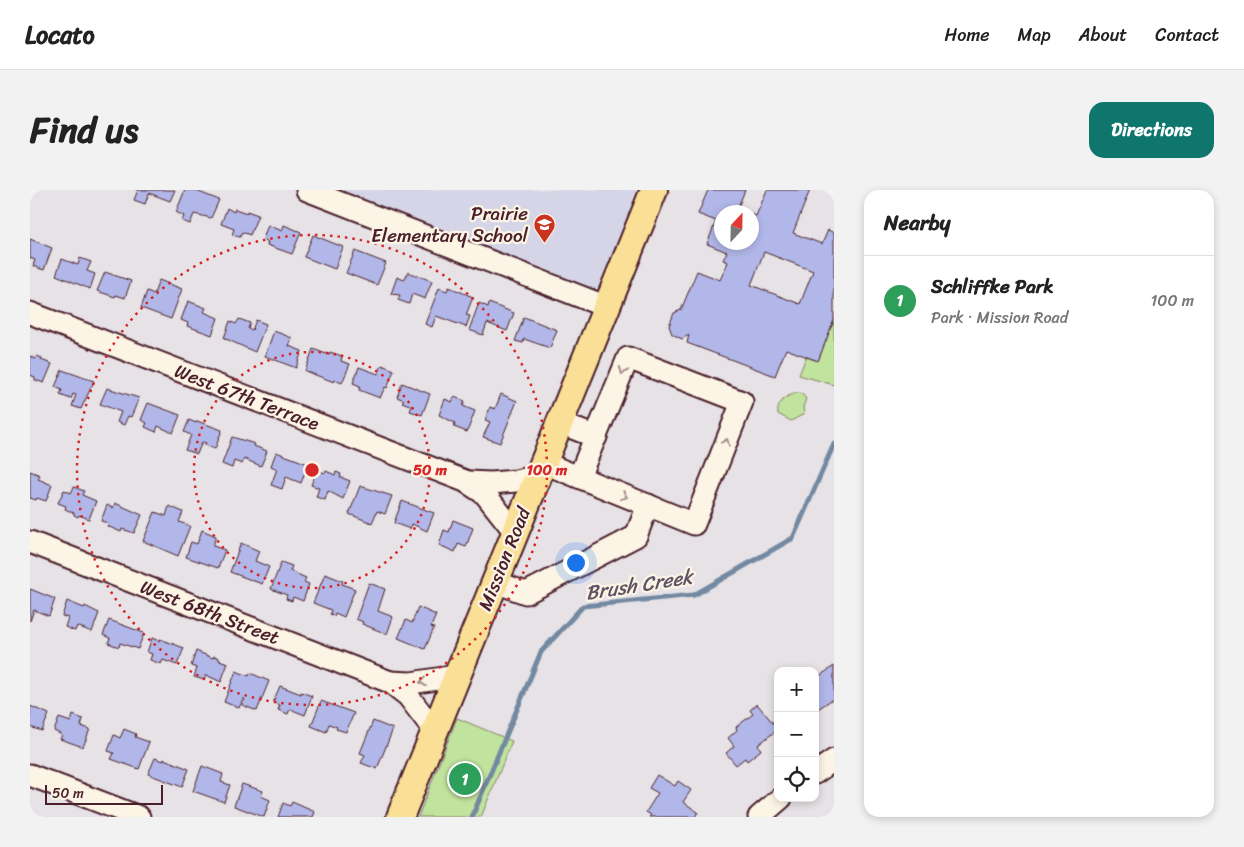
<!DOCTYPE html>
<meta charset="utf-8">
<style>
body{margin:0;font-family:Sriracha,sans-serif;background:#f2f2f2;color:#222}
.controls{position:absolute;right:15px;bottom:15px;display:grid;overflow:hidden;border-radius:10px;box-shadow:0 2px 8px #0003}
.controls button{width:45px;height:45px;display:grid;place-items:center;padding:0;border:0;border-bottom:1px solid #e0e0e0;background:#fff;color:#222;font:25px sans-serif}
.compass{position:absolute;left:684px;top:15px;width:45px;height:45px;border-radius:50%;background:#fff;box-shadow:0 2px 8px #0003;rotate:22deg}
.scale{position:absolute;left:15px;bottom:12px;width:118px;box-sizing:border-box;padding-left:5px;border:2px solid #4a1f2b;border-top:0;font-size:14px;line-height:18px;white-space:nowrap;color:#4a1f2b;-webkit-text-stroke:4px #fcf5e5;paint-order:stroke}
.you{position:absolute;left:545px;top:372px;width:18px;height:18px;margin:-12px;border:4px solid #fff;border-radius:50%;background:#1a73e8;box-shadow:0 0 0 8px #1a73e833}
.badge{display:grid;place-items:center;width:32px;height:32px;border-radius:50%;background:#0f766e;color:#fff;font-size:16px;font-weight:700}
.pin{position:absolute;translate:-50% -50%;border:2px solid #fff;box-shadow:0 1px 5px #0006}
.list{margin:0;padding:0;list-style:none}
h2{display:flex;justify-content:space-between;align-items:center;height:65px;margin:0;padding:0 20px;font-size:21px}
h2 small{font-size:16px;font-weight:400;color:#767676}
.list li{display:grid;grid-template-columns:32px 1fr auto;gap:15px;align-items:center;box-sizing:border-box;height:90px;padding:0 20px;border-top:1px solid #e0e0e0}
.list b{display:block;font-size:19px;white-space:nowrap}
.list p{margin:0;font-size:16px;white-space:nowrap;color:#767676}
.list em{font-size:16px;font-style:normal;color:#767676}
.icon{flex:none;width:28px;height:28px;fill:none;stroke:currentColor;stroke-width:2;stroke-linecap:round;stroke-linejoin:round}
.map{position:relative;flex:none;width:804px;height:627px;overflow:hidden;border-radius:15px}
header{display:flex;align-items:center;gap:30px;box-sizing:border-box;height:70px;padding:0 25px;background:#fff;border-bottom:1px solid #e0e0e0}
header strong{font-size:24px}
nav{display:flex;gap:28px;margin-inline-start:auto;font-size:18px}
.intro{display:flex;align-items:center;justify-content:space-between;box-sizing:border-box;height:120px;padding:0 30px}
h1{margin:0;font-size:35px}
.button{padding:12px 22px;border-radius:15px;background:#0f766e;color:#fff;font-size:18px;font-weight:700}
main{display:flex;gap:30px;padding:0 30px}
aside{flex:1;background:#fff;border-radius:15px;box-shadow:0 2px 8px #0003}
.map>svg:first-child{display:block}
.built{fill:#d6d5e7}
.green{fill:#c0e39d;stroke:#858164}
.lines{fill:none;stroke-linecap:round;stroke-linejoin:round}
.stream{stroke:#7389a1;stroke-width:5}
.building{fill:#b1b7e8;stroke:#4a1f2b;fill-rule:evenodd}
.minor-casing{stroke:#4a1f2b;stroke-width:25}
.major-casing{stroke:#4a1f2b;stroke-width:30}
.minor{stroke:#fcf5e5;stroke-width:21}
.major{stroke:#fadf96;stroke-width:26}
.oneway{stroke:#a38a88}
.ring{fill:none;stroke:#d62828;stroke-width:2.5;stroke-dasharray:2.5 5}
.labels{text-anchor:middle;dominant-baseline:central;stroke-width:4.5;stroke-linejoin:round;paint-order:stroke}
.poi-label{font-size:19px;fill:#4a1f2b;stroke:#fcf5e5;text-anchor:end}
.street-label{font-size:19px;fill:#4a1f2b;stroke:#fcf5e5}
.water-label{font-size:20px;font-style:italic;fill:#5e5466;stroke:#fcf5e5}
.centre{fill:#d62828;stroke:#fcf5e5;stroke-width:2.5}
.ring-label{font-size:15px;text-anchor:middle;font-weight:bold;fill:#d62828;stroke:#fcf5e5;stroke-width:4.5;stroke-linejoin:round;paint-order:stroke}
</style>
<header>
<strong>Locato</strong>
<nav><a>Home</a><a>Map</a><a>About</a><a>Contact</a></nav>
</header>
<div class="intro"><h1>Find us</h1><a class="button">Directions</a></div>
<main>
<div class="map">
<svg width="804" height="627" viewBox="0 0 804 627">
<rect width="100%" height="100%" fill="#e6e2e6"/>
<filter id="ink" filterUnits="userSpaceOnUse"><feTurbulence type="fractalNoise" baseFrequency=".02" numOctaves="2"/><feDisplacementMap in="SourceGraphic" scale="10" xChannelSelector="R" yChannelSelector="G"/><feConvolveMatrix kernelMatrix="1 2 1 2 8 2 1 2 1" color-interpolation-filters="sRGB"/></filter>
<g filter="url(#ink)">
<path class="built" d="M297,0H616L572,107Z"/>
<g class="green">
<path d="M804,130V195L769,185L776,167L788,171Z"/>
<path d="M769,203L772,204L776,209L773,217L774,224L761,231L748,224C746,212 758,204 769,203Z"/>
<path d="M427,528L482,551L451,627H388Z"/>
</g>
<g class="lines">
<path class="stream" d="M442,627L511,462L553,416L664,405L763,348L804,254"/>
</g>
<g class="building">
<path d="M108,0H145L140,11L119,3L115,14L104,10Z"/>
<path d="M155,0H164L189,10L181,28L164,24L160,34L152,31L154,26L146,22Z"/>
<path d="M678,0H715L706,22H709H692V52H722V24L726,26L737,0H780L763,43L792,54L798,40L804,43V130L788,171L756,159L745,186L657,153L659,145L652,149L642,144L639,136L644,123L651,120L667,81L690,90L698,72L693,70L697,62L677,54L686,31L668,24ZM734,62L783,81L770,114L721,95Z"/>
<path d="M197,18L204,22L205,19L217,23V21L228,25L220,45L212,42L210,47L202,45L204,39L191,34Z"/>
<path d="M238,35L252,41L254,35L271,42L262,64L237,55L238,52L233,49Z"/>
<path d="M283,45L313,57L305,79L274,67Z"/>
<path d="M0,49L22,58L14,80L3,76L5,70L0,68Z"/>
<path d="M325,61L356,73L347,95L316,83Z"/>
<path d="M50,68L61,72L57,81L65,84L60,99L26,85L32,69L48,75Z"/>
<path d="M75,82L101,91L95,108L86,105L85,107L67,101Z"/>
<path d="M378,82L402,91L395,109L382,104L379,114L368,110L370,105L361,104L367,87L374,90Z"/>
<path d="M129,90L152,99L141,129L111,118L117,101L124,104Z"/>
<path d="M419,97L443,107L436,125L440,126L436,137L406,126L402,137L395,134L409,98L417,101Z"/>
<path d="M158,111L176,118L174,122L188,128L182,145L157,136L158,133L151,130Z"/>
<path d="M449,113L458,117L459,113L484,123L477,141L457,133L453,145L439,140Z"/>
<path d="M494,127L527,140L520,158L494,149L493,153L485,151Z"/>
<path d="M209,129L220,133L218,139L222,140L226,130L236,134L225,162L194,148L200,131L206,134Z"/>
<path d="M244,141L262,148L259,156L272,161L266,178L235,166Z"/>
<path d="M283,159L299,165L300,162L312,166L311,171L320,174L312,193L305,190L304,192L275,181Z"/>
<path d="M0,166L6,169L7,166L12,168L11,170L22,174L14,193L5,190V187L0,185Z"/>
<path d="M352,175L364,180L357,198L355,197L350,208L329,200L330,196L323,193L329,177L348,184Z"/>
<path d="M32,180L64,191L51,219L42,216L46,205L43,204L41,209L30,205L32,200L25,197Z"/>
<path d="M372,193L400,204L392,225L380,221L382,216L372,212L374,210L367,207Z"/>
<path d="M77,198L109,208L101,227L98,226L94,235L87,232L91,222L70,214Z"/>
<path d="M471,204L487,211L470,253L453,247L460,232L455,230L460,217L465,219Z"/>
<path d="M424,207L435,211L433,216L445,221L437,242L424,237L425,233L409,225L415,209L422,212Z"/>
<path d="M118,213L150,225L143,243L128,236L126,242L115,237L117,233L111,230Z"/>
<path d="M159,230L166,233L167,231L192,240L185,259L175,255L176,253L172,252L167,264L155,260L161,245L154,242Z"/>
<path d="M202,247L225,254L224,256L237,261L231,276L214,269L212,274L204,271L202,278L192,274Z"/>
<path d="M246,262L278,274L271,293L256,287L252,299L241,295L247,279L241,276Z"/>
<path d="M287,280L295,283L296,281L305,285L306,282L311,284L310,287L320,291L313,309L298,301L295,310L286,307L289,298L281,295Z"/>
<path d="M0,281L10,285L8,289L22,295L16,311L7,308L6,310L0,308Z"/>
<path d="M330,296L362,306L355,324L347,321L342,333L319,324Z"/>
<path d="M44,297L54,301L52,305L66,311L59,329L49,325L48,327L44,325V323L35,319L36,316L28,313L34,300L41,303Z"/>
<path d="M372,311L404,323L397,341L382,334L380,339L364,333Z"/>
<path d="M85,313L112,325L104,343L92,339L91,342L77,336L78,333L71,331L77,315L83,318Z"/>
<path d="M139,316L153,322L149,332L160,336L148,366L113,351L125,322L136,326Z"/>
<path d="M423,330L443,338L436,357L428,354L425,362L409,355L414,340L419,342Z"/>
<path d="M172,340L186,346L183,356L195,360L188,378L156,367L161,352L167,354Z"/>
<path d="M211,353L229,361L225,371L239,377L232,394L200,382Z"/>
<path d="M251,372L262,376L260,381L276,388L274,392L279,394L273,411L263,407L262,411L256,409L257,405L241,399Z"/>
<path d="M295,384L313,391L312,394L325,399L314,427L305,423L304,426L300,424L301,420L283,413Z"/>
<path d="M339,393L355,399L348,421L363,427L357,444L332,434L333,432L326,429Z"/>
<path d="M0,399L25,409L19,426L4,420L0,431Z"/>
<path d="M37,411L54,418L55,416L69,423L62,442L47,436L45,441L35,437L38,428L32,426Z"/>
<path d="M388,417L406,425L401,437L404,438L395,459L368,448L376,430L382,433Z"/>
<path d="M79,430L114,443L108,459L90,453L89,457L78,453L80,448L73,445Z"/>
<path d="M122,448L129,451L130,449L154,458L147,475L133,470L131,474L120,470L122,464L117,462Z"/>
<path d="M166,461L183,468L184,466L189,468V470L198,473L191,492L176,485L174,490L164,487L167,478L161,476Z"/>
<path d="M804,476V508L785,521V489Z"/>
<path d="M206,481L219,486L220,483L239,491L227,521L212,515L215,509H213L209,518L194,512Z"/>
<path d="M250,496L271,504V502L282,506L275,525L260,519L258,524L248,520L250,515L243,512Z"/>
<path d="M291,511L324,523L316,542L306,539L307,537L299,534L296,542L281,536Z"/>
<path d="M727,514L748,539L728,555L731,560L717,571L715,568L706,575L696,563L704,556L698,548L707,540L706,537L723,524L720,520Z"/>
<path d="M0,516L19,524L12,541L0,537Z"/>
<path d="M43,525L53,529L51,536L60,539L53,557L30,549L32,545L24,541L29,528L41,532Z"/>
<path d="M343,531L363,539L347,579L331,573L335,565L330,563Z"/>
<path d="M94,539L106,544L105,547L119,552L109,579L81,569L84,563L78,561L84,545L90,548Z"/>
<path d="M125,568L133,571L134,569L159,579L152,597L118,584Z"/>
<path d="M172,576L193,584L191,592L200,595L194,612L163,601Z"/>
<path d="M627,585L645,596L648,591L661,600L653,612L668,622L665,627H619L621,625L616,622L628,603L619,598Z"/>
<path d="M212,594L233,601L231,606L240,610L234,627L204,616Z"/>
<path d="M262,612L285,622L283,627H248L253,613L260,616Z"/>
</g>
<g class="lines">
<defs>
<g id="minor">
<path d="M277,0L577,117"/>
<path d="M0,123L435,291L455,304L485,342"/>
<path d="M530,233L566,247"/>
<path d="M514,273L664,334L712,212L598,168L549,287"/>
<path d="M437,292L461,293L486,291L508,286"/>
<path d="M0,352L360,492L378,506L404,540"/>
<path d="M465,392L496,403L606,346L618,315"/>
<path d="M360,492L381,493L426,486"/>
<path d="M785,583L804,570"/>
<path d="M0,585L109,627"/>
<path d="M729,627L751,608"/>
</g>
<path id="major" d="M370,627L624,0"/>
</defs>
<use href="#minor" class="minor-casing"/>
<use href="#major" class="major-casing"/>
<use href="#minor" class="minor"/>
<use href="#major" class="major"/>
</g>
<defs><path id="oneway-chevron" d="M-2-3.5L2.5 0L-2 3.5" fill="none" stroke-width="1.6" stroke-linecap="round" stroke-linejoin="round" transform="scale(1.25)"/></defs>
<g class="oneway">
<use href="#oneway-chevron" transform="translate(593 181) rotate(112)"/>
<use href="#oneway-chevron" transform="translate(696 252) rotate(-69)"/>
<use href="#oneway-chevron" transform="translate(594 306) rotate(22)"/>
<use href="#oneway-chevron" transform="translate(393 492) rotate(173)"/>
</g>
</g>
<g class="ring">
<circle cx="282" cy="280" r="118"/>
<circle cx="282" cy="280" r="235"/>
</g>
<defs>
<symbol id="school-pin" viewBox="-11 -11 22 30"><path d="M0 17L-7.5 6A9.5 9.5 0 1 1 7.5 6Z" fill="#c8321e" stroke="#fcf5e5"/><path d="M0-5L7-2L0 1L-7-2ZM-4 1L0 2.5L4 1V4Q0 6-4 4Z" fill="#fff"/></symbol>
</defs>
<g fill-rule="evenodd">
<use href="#school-pin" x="502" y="22" width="25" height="34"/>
</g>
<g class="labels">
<g class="poi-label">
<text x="498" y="23">Prairie<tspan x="498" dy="22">Elementary School</tspan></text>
</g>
<g class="street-label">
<text transform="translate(217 207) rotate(21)">West 67th Terrace</text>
<text transform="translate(474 369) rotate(-68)">Mission Road</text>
<text transform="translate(180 422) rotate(21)">West 68th Street</text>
</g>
<g class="water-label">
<text transform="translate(609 395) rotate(-9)">Brush Creek</text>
</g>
</g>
<circle cx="282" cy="280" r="8" class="centre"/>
<g class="ring-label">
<text x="400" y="285">50 m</text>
<text x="517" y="285">100 m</text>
</g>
</svg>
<div class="controls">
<button>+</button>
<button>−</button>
<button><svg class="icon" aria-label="locate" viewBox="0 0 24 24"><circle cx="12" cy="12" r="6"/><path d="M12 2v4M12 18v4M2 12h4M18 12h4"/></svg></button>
</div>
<svg class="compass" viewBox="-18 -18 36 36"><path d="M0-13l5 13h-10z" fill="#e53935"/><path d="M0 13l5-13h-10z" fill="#767676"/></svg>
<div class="scale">50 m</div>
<div class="you"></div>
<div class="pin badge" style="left:435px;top:589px;background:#2e9e5b">1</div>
</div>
<aside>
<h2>Nearby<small></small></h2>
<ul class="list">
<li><span class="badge" style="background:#2e9e5b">1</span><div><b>Schliffke Park</b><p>Park · Mission Road</p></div><em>100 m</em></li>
</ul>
</aside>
</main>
